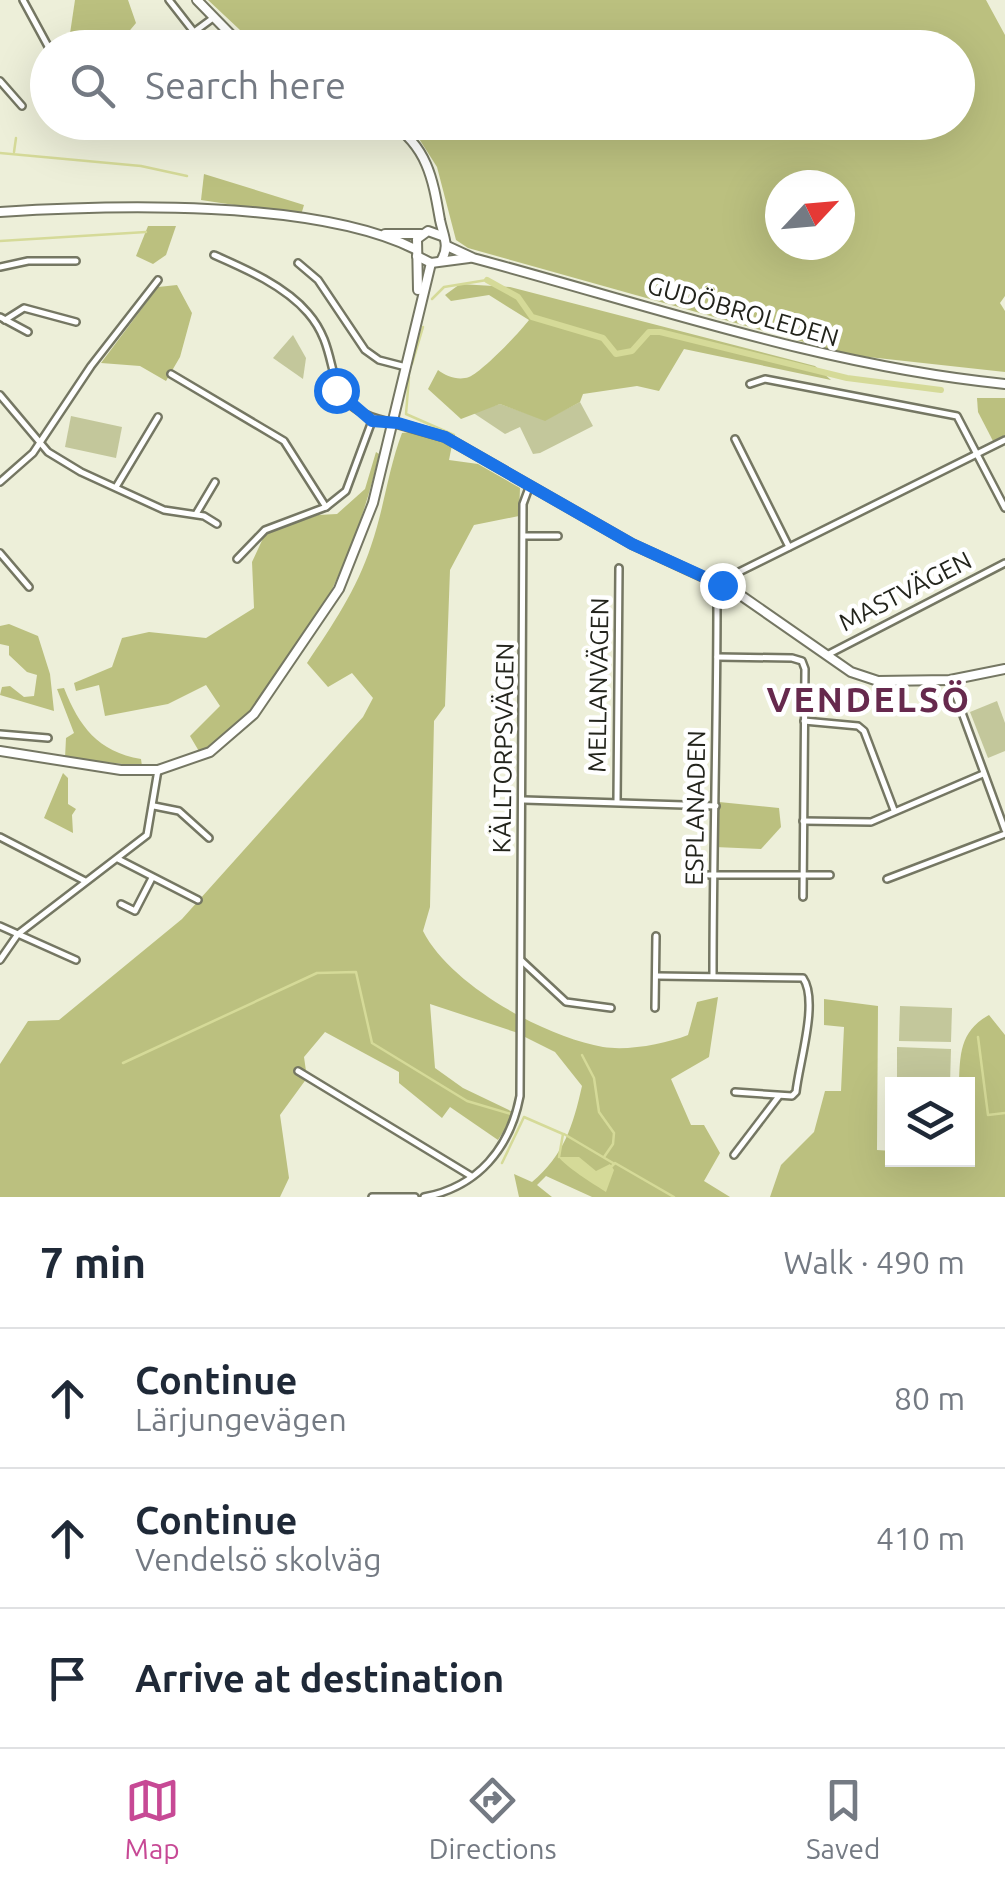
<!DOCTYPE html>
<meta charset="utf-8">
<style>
body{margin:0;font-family:Ubuntu,sans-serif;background:#f6f6f7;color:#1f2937}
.controls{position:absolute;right:30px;bottom:30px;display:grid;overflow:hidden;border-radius:0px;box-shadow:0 10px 40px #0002}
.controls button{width:90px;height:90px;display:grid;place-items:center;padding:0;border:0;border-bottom:2px solid #e0e1e3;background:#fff;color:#1f2937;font:50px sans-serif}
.compass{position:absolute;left:765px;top:170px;width:90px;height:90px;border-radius:50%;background:#fff;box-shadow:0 10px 40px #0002;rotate:64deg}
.stop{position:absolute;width:30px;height:30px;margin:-22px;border:8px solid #1a73e8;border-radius:50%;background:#fff}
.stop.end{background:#1a73e8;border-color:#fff;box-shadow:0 2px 10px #0008}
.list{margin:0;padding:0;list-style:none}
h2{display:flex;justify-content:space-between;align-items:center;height:130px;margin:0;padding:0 40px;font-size:42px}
h2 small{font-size:32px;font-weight:400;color:#747a83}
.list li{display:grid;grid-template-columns:65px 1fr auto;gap:30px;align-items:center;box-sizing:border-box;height:140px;padding:0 40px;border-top:2px solid #e0e1e3}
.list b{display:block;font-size:38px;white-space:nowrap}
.list p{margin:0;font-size:32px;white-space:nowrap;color:#747a83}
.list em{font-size:32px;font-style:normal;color:#747a83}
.icon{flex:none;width:55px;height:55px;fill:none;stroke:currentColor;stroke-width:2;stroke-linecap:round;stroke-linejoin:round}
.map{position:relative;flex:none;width:1005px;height:1197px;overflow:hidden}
.search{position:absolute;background:#fff;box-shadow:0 10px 40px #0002;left:30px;right:30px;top:30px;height:110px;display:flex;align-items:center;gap:25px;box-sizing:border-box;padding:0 35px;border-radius:55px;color:#747a83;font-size:38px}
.sheet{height:550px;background:#fff}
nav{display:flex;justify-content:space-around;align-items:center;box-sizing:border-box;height:140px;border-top:2px solid #e0e1e3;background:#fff;font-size:28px;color:#747a83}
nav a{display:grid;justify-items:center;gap:5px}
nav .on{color:#c74995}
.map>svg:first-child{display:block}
.green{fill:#c3c79b}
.forest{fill:#bbc07f;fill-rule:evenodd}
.water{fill:#d5da98}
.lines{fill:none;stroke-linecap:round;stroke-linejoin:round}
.stream{stroke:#d5da98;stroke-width:2.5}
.canal{stroke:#d5da98;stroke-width:6}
.street-casing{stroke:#757763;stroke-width:10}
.secondary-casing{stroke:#757763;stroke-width:12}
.street{stroke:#fff;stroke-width:5}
.secondary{stroke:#fff;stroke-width:8}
.route{stroke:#1a73e8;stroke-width:12}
.labels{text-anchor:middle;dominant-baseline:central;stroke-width:9;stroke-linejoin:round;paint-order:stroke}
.street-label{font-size:25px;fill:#23241c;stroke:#fff}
.district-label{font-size:35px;font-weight:bold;letter-spacing:2.5px;fill:#66294d;stroke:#fff}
</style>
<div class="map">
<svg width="1005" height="1197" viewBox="0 0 1005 1197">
<rect width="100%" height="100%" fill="#edefd9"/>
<g class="green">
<path d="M293,335L306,358L303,379L273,358Z"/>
<path d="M580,402L593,426L540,453L533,454L520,427L505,434L472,412L500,404L545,420Z"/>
<path d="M71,416L122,427L116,458L65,447Z"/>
<path d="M997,701L1005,723V751L988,758L970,712Z"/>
<path d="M900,1006L952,1008L951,1042L899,1041Z"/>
<path d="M897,1047L951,1049L950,1084H897Z"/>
</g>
<g class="forest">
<path d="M75,0H128L136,23L126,35V47H68Z"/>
<path d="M208,0H986L1005,35V296L1000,303L1005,311V372L850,355L468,248L456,240L437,167L409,123L958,122V48L258,47ZM780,185H840V245H780Z"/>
<path d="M204,174L304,205L301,215L201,200Z"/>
<path d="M148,226H176L166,255L153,264L136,256Z"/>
<path d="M460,284L510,287L815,366L831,380L684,349L659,391L637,386L583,394L580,402L545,421L500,404L461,419L428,389L438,370C446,376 458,381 469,377C483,371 520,332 529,320L489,295L451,301L445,295Z"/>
<path d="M177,285L192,313L180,357L166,381L140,366L101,363L158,287Z"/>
<path d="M977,398H1005V435L993,441L978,412Z"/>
<path d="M411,432L452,445L449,460L478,464L520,488L519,516L474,525L450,570L445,706L434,721L430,907L423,931C450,985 545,1037 603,1047C628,1051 665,1044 688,1035L697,1002L718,997L709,1057L671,1079L691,1125H704L720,1153L704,1181L730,1197H592L546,1176L537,1185L552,1197H519L514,1174L532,1182C564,1155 573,1126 582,1086L555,1052L515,1032L430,1004L435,1068L463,1088L515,1113L498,1140L450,1107L442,1118L399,1083V1072L325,1032L304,1057L307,1078L280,1115L289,1178L280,1197H0V1064L28,1021L59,1020L182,919L363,717L373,698L352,673L328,687L307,663C332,626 357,589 371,546C384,509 388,470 402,433Z"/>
<path d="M376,452L379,454C356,559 293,694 200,753L190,736L220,706L206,685L168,704L105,716L99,685L76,691L74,683L112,667L122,638L149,632L206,638L254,608L252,562L265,534L318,515L337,514L365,489Z"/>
<path d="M9,624L38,636L50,674L54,711L0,695L2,687L10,686L24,697L34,696L37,675L27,672L9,655V646L0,644V626Z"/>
<path d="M64,688C79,726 98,752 141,759L142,766L65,758L66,738L74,733L57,689Z"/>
<path d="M63,773L68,778V804L76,809L72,815L73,833L44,818Z"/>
<path d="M719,802L779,808L781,827L761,849L715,847Z"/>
<path d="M824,999L878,1006L877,1150L892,1151V1160H968V1084H959C960,1054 960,1031 989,1015L1005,1035V1197H770L781,1165L814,1132L825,1091H841L844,1027L824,1025Z"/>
</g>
<path class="water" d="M559,1157H579L596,1171L610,1164L614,1170L606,1192C595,1185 563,1165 559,1157Z"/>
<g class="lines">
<g class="stream">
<path d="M14,152L16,138"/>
<path d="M0,153L141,166L187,176"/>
<path d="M0,241L146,232"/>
<path d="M432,299L444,287L487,280"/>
<path d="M412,364L423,327"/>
<path d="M409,377L406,414L454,435"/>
<path d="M978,1037L988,1115L1005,1113"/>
<path d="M582,1055L594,1078L599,1112L614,1133L613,1144L604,1157"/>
<path d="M123,1063L317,973L356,972L372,1043L467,1101L511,1114"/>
<path d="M564,1134L613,1163"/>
<path d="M502,1163L524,1117L563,1134L559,1157"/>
<path d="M611,1167L615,1163L674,1197"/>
</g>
<path class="canal" d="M487,280L518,297L532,317L603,338L616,354L632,351L649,332H660L847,378L941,390"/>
<defs>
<g id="street">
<path d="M23,0L49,48"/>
<path d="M169,0L194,32L195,48"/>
<path d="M194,32L213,18"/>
<path d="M0,81L22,106"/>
<path d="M111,123L150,122"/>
<path d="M214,255C246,269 285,286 308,313C348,359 313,408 392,422"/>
<path d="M298,263L318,280L365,350L379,360L406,367"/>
<path d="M0,267L28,261H76"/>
<path d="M0,317L28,332"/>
<path d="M5,320L24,308L76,322"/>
<path d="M171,374L284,441L326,507"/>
<path d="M750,384L765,379L957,416L1005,508"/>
<path d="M0,395L48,452L81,472L164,510L204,516L217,524"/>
<path d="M735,439L789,547"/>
<path d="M0,482L33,453L91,366L158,280"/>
<path d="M116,487L158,417"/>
<path d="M196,514L215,482"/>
<path d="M524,536H558"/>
<path d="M0,553L29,587"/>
<path d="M237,559L265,530L326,507L346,491L372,421"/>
<path d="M727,587L733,575L1005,440"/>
<path d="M827,655L1005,563"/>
<path d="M717,657L792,658L802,661L805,669L803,897"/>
<path d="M950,680L1005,830"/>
<path d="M804,721L858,726L864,731L894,810"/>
<path d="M0,734L48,738"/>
<path d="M524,800L716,806"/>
<path d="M617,802L619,568"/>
<path d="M154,806L179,811L209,838"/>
<path d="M803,821L871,822L983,774"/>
<path d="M0,837L85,881"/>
<path d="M118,859L198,900"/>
<path d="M709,875H830"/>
<path d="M887,879L1005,834"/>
<path d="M121,904L135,911L152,878"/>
<path d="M0,926L76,960"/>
<path d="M0,960L18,934L147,835L158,770"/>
<path d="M522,961L566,1002L611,1008"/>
<path d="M713,975C713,851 717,727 717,602L722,585"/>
<path d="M657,976L803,978C819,1001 799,1063 796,1092L792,1096L735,1092"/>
<path d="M655,1008L656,936"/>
<path d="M298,1071L471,1176"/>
<path d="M734,1155L779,1096"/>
<path d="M372,1197H415"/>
<path d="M424,1197C478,1187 510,1148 520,1096L523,504L530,485"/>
</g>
<g id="secondary">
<path d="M197,0L244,48"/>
<path d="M390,122C428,147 433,180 440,220C443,235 450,246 442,259"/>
<path d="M0,212C112,205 314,199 415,249"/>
<path d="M385,234H421"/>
<path d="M447,246L473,258C649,305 823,366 1005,384"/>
<path d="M417,256L431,263L469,258"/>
<path d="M418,290L417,239L428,231L442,236"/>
<path d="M392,422L445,437L632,544L736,592L851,672L878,681L950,680L1005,669"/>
<path d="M0,751L121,770H158L210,752L254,714L339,589L373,503L431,263"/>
</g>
</defs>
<use href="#street" class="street-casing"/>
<use href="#secondary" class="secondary-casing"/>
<use href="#street" class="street"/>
<use href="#secondary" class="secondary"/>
</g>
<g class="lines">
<path class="route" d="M336,390L372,421L398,423L445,437L632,544L722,585"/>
</g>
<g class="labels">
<g class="street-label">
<text transform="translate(743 311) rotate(16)">GUDÖBROLEDEN</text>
<text transform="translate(905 591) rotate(-27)">MASTVÄGEN</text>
<text transform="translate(598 685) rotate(-89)">MELLANVÄGEN</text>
<text transform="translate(503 748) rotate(-89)">KÄLLTORPSVÄGEN</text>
<text transform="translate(695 808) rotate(-89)">ESPLANADEN</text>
</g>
<g class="district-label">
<text x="869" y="699">VENDELSÖ</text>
</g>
</g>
</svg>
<div class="controls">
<button><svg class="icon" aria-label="layers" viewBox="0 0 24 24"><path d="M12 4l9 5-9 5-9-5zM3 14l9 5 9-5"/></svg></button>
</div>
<svg class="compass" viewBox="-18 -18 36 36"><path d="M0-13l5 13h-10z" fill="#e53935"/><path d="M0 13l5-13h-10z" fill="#747a83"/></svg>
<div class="stop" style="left:336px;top:390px"></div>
<div class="stop end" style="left:722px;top:585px"></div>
<div class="search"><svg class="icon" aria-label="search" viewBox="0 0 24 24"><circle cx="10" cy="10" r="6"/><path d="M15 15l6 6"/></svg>Search here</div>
</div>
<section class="sheet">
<h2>7 min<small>Walk · 490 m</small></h2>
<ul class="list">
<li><svg class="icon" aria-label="ahead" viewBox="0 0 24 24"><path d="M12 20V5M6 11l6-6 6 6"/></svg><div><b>Continue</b><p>Lärjungevägen</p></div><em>80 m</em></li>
<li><svg class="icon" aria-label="ahead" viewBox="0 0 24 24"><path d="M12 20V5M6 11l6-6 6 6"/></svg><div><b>Continue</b><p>Vendelsö skolväg</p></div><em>410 m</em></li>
<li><svg class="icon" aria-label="arrive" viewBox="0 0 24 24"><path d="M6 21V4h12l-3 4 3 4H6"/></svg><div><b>Arrive at destination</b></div></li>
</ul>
</section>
<nav>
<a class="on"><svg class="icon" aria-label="map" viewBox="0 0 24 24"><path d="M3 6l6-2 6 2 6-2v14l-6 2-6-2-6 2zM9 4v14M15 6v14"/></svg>Map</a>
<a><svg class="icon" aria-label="directions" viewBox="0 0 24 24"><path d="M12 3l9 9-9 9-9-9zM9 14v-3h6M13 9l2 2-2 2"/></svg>Directions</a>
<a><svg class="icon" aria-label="saved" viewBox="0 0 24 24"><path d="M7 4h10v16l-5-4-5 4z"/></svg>Saved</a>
</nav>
